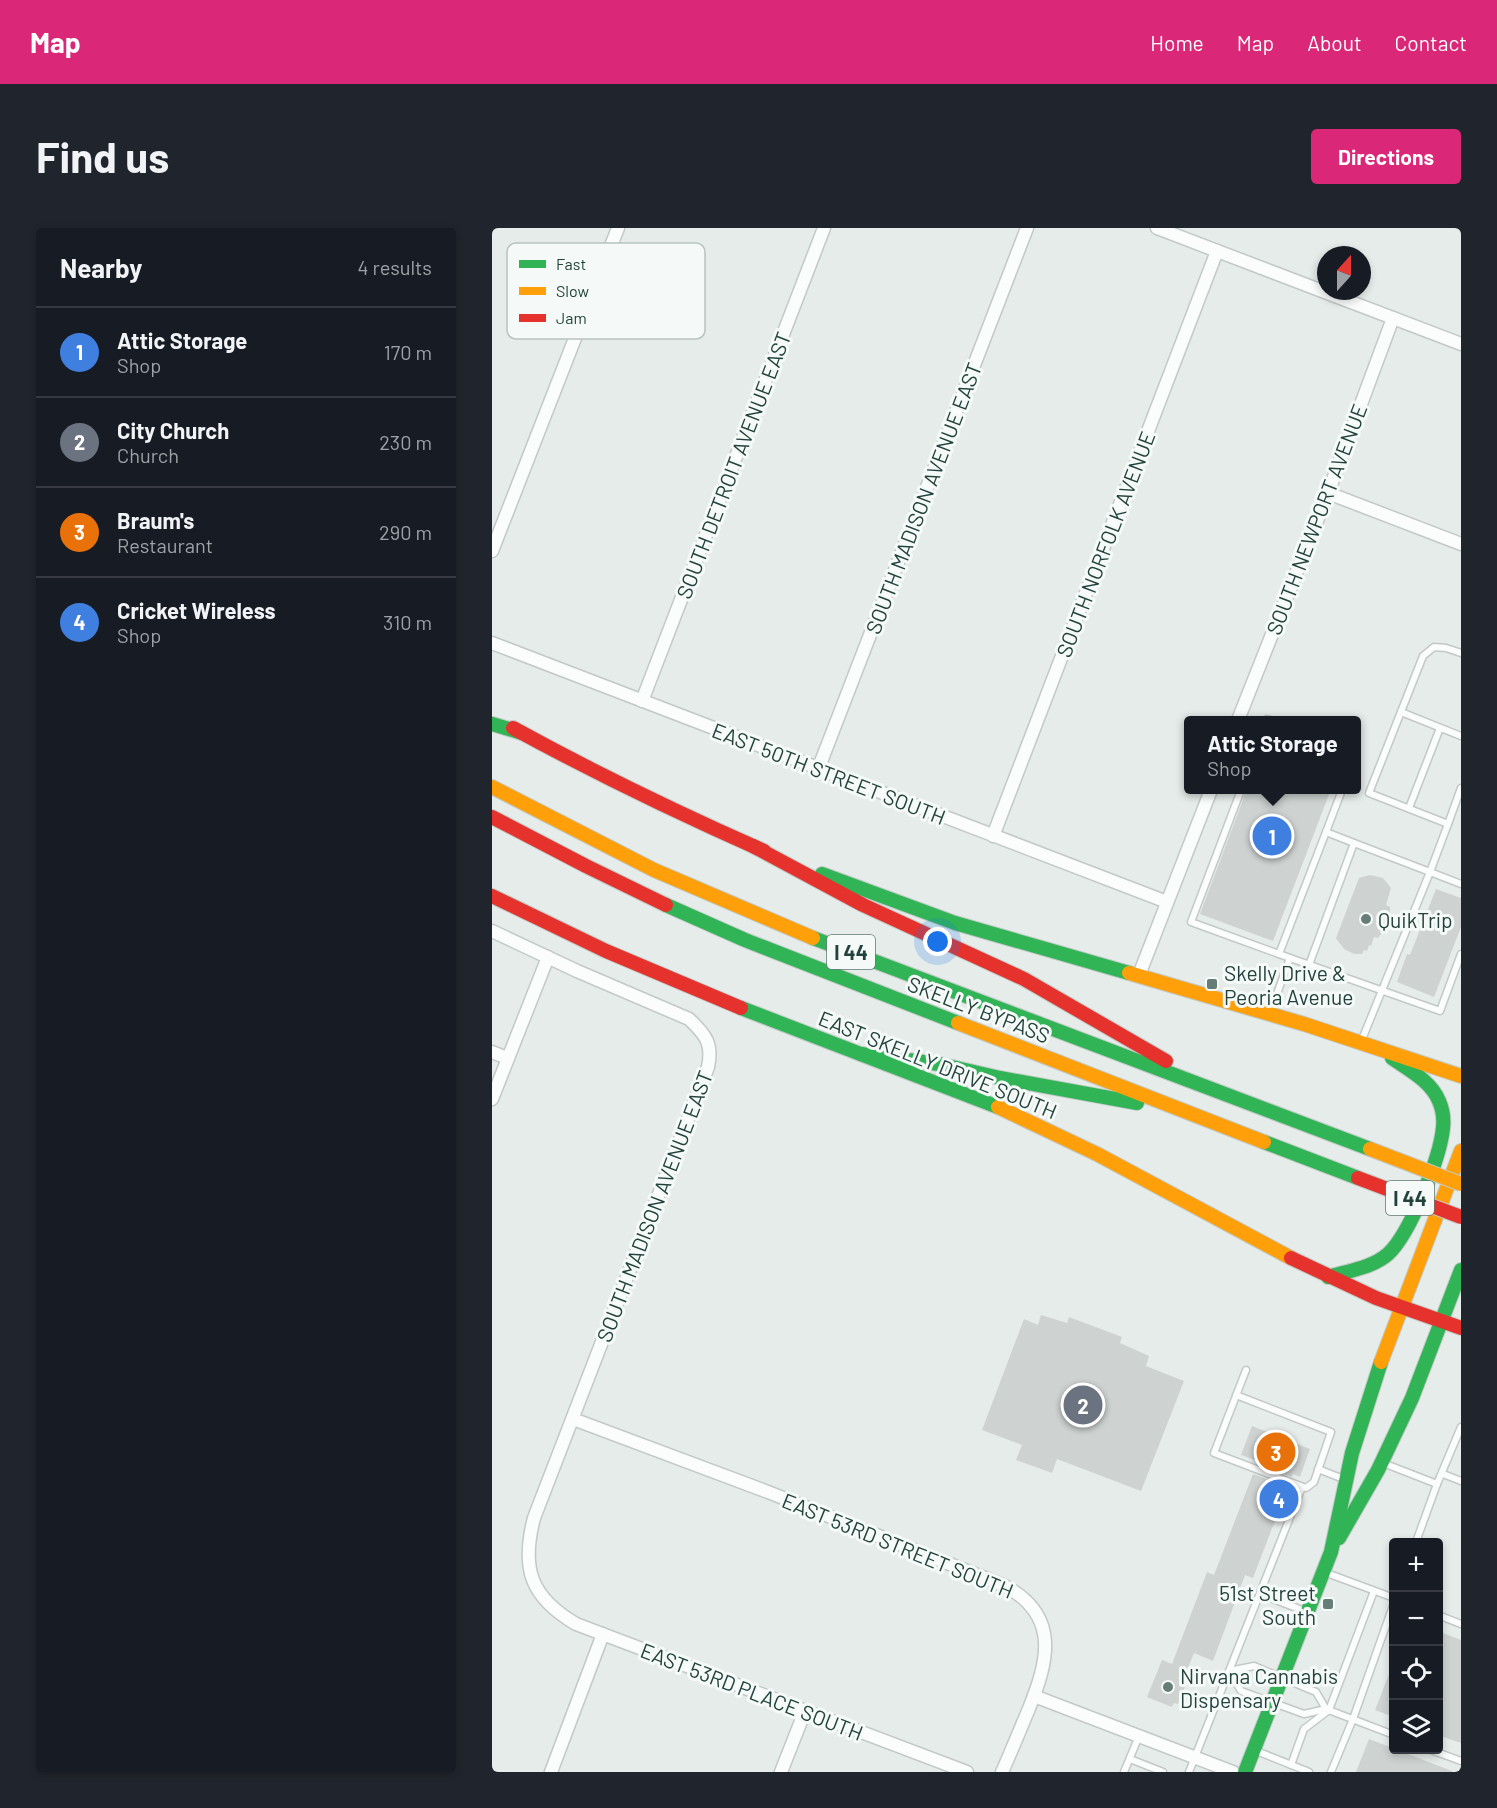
<!DOCTYPE html>
<meta charset="utf-8">
<style>
body{margin:0;font-family:Barlow,sans-serif;background:#20242c;color:#f1f3f6}
.controls{position:absolute;right:18px;bottom:18px;display:grid;overflow:hidden;border-radius:6px;box-shadow:0 3px 9px #0003}
.controls button{width:54px;height:54px;display:grid;place-items:center;padding:0;border:0;border-bottom:2px solid #363941;background:#171b24;color:#f1f3f6;font:30px sans-serif}
.compass{position:absolute;left:825px;top:18px;width:54px;height:54px;border-radius:50%;background:#171b24;box-shadow:0 3px 9px #0003;rotate:21deg}
.you{position:absolute;left:446px;top:714px;width:21px;height:21px;margin:-15px;border:4px solid #fff;border-radius:50%;background:#1a73e8;box-shadow:0 0 0 9px #1a73e833}
.badge{display:grid;place-items:center;width:39px;height:39px;border-radius:50%;background:#db2777;color:#fff;font-size:20px;font-weight:700}
.pin{position:absolute;translate:-50% -50%;border:3px solid #fff;box-shadow:0 2px 6px #0006}
.popup{position:absolute;left:692px;top:488px;width:177px;height:78px;box-sizing:border-box;display:grid;place-content:center;border-radius:6px;background:#171b24;filter:drop-shadow(0 2px 4px #0005);font-size:20px;white-space:nowrap;color:#9ea1a6}
.popup b{font-size:22px;color:#f1f3f6}
.popup::after{content:'';position:absolute;left:50%;top:100%;margin-left:-12px;border:12px solid transparent;border-top-color:#171b24}
.list{margin:0;padding:0;list-style:none}
h2{display:flex;justify-content:space-between;align-items:center;height:78px;margin:0;padding:0 24px;font-size:26px}
h2 small{font-size:20px;font-weight:400;color:#9ea1a6}
.list li{display:grid;grid-template-columns:39px 1fr auto;gap:18px;align-items:center;box-sizing:border-box;height:90px;padding:0 24px;border-top:2px solid #363941}
.list b{display:block;font-size:22px;white-space:nowrap}
.list p{margin:0;font-size:20px;white-space:nowrap;color:#9ea1a6}
.list em{font-size:20px;font-style:normal;color:#9ea1a6}
.icon{flex:none;width:33px;height:33px;fill:none;stroke:currentColor;stroke-width:2;stroke-linecap:round;stroke-linejoin:round}
.map{position:relative;flex:none;width:969px;height:1544px;overflow:hidden;border-radius:6px}
header{display:flex;align-items:center;gap:36px;box-sizing:border-box;height:84px;padding:0 30px;background:#db2777;color:#fff}
header strong{font-size:28px}
nav{display:flex;gap:33px;margin-inline-start:auto;font-size:21px}
.intro{display:flex;align-items:center;justify-content:space-between;box-sizing:border-box;height:144px;padding:0 36px}
h1{margin:0;font-size:42px}
.button{padding:15px 27px;border-radius:6px;background:#db2777;color:#fff;font-size:21px;font-weight:700}
main{display:flex;gap:36px;padding:0 36px}
aside{flex:1;background:#171b24;border-radius:6px;box-shadow:0 3px 9px #0003}
.map>svg:first-child{display:block}
.building{fill:#ced3d1}
.lines{fill:none;stroke-linecap:round;stroke-linejoin:round}
.lane-casing{stroke:#c3c9c7;stroke-width:9}
.street-casing{stroke:#c3c9c7;stroke-width:15}
.fast-casing{stroke:#c2cac7;stroke-width:16}
.slow-casing{stroke:#c2cac7;stroke-width:16}
.jam-casing{stroke:#c2cac7;stroke-width:16}
.lane{stroke:#fbfcfc;stroke-width:6}
.street{stroke:#fbfcfc;stroke-width:12}
.fast{stroke:#30b455;stroke-width:14}
.slow{stroke:#ff9f0a;stroke-width:14}
.jam{stroke:#e5322d;stroke-width:14}
.slow-bridge-casing{stroke:#c2cbc9;stroke-width:16;stroke-linecap:butt}
.jam-bridge-casing{stroke:#c2cbc9;stroke-width:16;stroke-linecap:butt}
.slow-bridge{stroke:#ff9f0a;stroke-width:14}
.jam-bridge{stroke:#e5322d;stroke-width:14}
.poi-dot{fill:#677e78;stroke:#f5faf8;stroke-width:2}
.labels{text-anchor:middle;dominant-baseline:central;stroke-width:6;stroke-linejoin:round;paint-order:stroke}
.shield{fill:#f5faf8;stroke:#617974;stroke-width:1.5}
.shield-label{font-size:20px;font-weight:bold;fill:#22423b}
.street-label{font-size:21px;fill:#22423b;stroke:#f5faf8}
.poi-label{font-size:21px;fill:#22423b;stroke:#f5faf8;text-anchor:start}
.key{fill:#f5faf8;stroke:#b6c3bf;stroke-width:1.5}
.key-label{font-size:16px;fill:#22423b}
</style>
<header>
<strong>Map</strong>
<nav><a>Home</a><a>Map</a><a>About</a><a>Contact</a></nav>
</header>
<div class="intro"><h1>Find us</h1><a class="button">Directions</a></div>
<main>
<aside>
<h2>Nearby<small>4 results</small></h2>
<ul class="list">
<li><span class="badge" style="background:#3f7fe0">1</span><div><b>Attic Storage</b><p>Shop</p></div><em>170 m</em></li>
<li><span class="badge" style="background:#6b7280">2</span><div><b>City Church</b><p>Church</p></div><em>230 m</em></li>
<li><span class="badge" style="background:#e8710a">3</span><div><b>Braum's</b><p>Restaurant</p></div><em>290 m</em></li>
<li><span class="badge" style="background:#3f7fe0">4</span><div><b>Cricket Wireless</b><p>Shop</p></div><em>310 m</em></li>
</ul>
</aside>
<div class="map">
<svg width="969" height="1544" viewBox="0 0 969 1544">
<rect width="100%" height="100%" fill="#e6ecea"/>
<g class="building">
<path d="M755,561H839L781,713L708,686Z"/>
<path d="M878,647L891,650L899,660L894,677L898,679V686L891,703L886,710L882,709L879,718L877,717L875,723L872,722L870,726H862L852,721L844,710L867,650Z"/>
<path d="M944,661L969,670V699L942,769L905,754L915,726L918,727Z"/>
<path d="M549,1087L575,1095L577,1089L630,1109L628,1115L657,1128L654,1138L692,1153L649,1263L565,1231L560,1245L524,1232L530,1217L490,1202L532,1091L546,1097Z"/>
<path d="M760,1198L818,1221L808,1249L801,1246L800,1249L765,1236L766,1233L749,1227Z"/>
<path d="M761,1246L796,1259L761,1350L753,1347L721,1433L702,1425L693,1447L697,1448L686,1476L682,1475L680,1479L655,1469L670,1432L680,1436L715,1344L722,1347Z"/>
<path d="M946,1403L969,1412V1515L946,1507Z"/>
<path d="M901,1436L902,1437V1489L883,1482Z"/>
<path d="M877,1511L960,1543V1544H864Z"/>
</g>
<g class="lines">
<defs>
<g id="lane">
<path d="M909,484L969,508"/>
<path d="M774,492L775,491L779,492"/>
<path d="M749,562L699,694L798,730"/>
<path d="M850,562L834,604L862,615"/>
<path d="M917,580L948,500"/>
<path d="M956,596L969,560"/>
<path d="M787,726L834,604"/>
<path d="M817,737L862,615L938,644L956,596L877,565L931,428L942,419L954,420L969,425"/>
<path d="M778,785L798,730L948,783L969,726"/>
<path d="M869,814L938,644L969,656"/>
<path d="M744,1167L839,1204L822,1254L814,1260L722,1225L754,1142"/>
<path d="M891,1235L945,1256L969,1199"/>
<path d="M826,1241L854,1252"/>
<path d="M951,1246L969,1253"/>
<path d="M924,1314L945,1256"/>
<path d="M832,1344L902,1370"/>
<path d="M768,1366L815,1384"/>
<path d="M946,1387L969,1396"/>
<path d="M834,1481L824,1464L762,1438L737,1443L749,1463L812,1486L834,1481L902,1507"/>
<path d="M762,1522L817,1544"/>
<path d="M939,1522L969,1533"/>
<path d="M638,1531L671,1544"/>
<path d="M799,1537L812,1501L837,1482L882,1363"/>
<path d="M632,1544L647,1508"/>
<path d="M697,1544L810,1259"/>
<path d="M839,1544L861,1491L902,1375"/>
</g>
<g id="street">
<path d="M665,0L969,116"/>
<path d="M836,265L969,316"/>
<path d="M0,323L126,0"/>
<path d="M0,415L675,674"/>
<path d="M150,473L332,0"/>
<path d="M746,492L836,265L901,90"/>
<path d="M327,539L535,0"/>
<path d="M501,608L725,23"/>
<path d="M0,703L85,743L197,791C214,807 221,816 216,839L42,1290C29,1340 38,1369 84,1396L475,1544"/>
<path d="M647,747L719,562"/>
<path d="M0,824L15,830"/>
<path d="M0,871L56,729"/>
<path d="M81,1191L276,1264L513,1358C569,1388 556,1434 536,1483C527,1504 519,1524 510,1544"/>
<path d="M542,1468L741,1544"/>
<path d="M59,1544L111,1406"/>
<path d="M289,1544L313,1483"/>
</g>
<g id="fast">
<path d="M0,496L30,505"/>
<path d="M330,646L463,695L637,745"/>
<path d="M174,677L253,712L466,795"/>
<path d="M321,710L878,921"/>
<path d="M249,780L506,879"/>
<path d="M369,826L447,836L508,850L645,875"/>
<path d="M772,914L866,950"/>
<path d="M836,1049C856,1043 880,1040 896,1026C918,1006 948,930 951,900C952,891 951,882 947,873C939,853 917,842 900,830"/>
<path d="M847,1310L886,1242L920,1170L969,1042"/>
<path d="M753,1544L839,1324L860,1225L889,1134"/>
</g>
<g id="slow">
<path d="M0,559L162,642L321,710"/>
<path d="M637,745L812,796L969,848"/>
<path d="M466,795L772,914"/>
<path d="M506,879L605,926L799,1030"/>
<path d="M889,1134L969,923"/>
</g>
<g id="jam">
<path d="M21,500C103,545 186,585 272,623"/>
<path d="M0,589L94,638L174,677"/>
<path d="M261,618L371,677L532,751L674,833"/>
<path d="M0,668L114,723L249,780"/>
<path d="M799,1030L884,1070L969,1100"/>
</g>
</defs>
<use href="#lane" class="lane-casing"/>
<use href="#street" class="street-casing"/>
<use href="#fast" class="fast-casing"/>
<use href="#slow" class="slow-casing"/>
<use href="#jam" class="jam-casing"/>
<use href="#lane" class="lane"/>
<use href="#street" class="street"/>
<use href="#fast" class="fast"/>
<use href="#slow" class="slow"/>
<use href="#jam" class="jam"/>
<defs>
<path id="slow-bridge" d="M878,921L969,956"/>
<path id="jam-bridge" d="M866,950L969,989"/>
</defs>
<use href="#slow-bridge" class="slow-bridge-casing"/>
<use href="#jam-bridge" class="jam-bridge-casing"/>
<use href="#slow-bridge" class="slow-bridge"/>
<use href="#jam-bridge" class="jam-bridge"/>
</g>
<g class="poi-dot">
<circle cx="874" cy="691" r="6"/>
<rect x="714" y="750" width="12" height="12" rx="3"/>
<rect x="830" y="1370" width="12" height="12" rx="3"/>
<circle cx="676" cy="1459" r="6"/>
</g>
<g class="labels">
<g class="shield">
<rect x="335" y="707" width="48" height="34" rx="4.5"/>
<rect x="894" y="953" width="48" height="34" rx="4.5"/>
</g>
<g class="shield-label">
<text x="359" y="724">I 44</text>
<text x="918" y="970">I 44</text>
</g>
<g class="street-label">
<text transform="translate(241 237) rotate(-69)">SOUTH DETROIT AVENUE EAST</text>
<text transform="translate(431 270) rotate(-69)">SOUTH MADISON AVENUE EAST</text>
<text transform="translate(824 291) rotate(-69)">SOUTH NEWPORT AVENUE</text>
<text transform="translate(613 316) rotate(-69)">SOUTH NORFOLK AVENUE</text>
<text transform="translate(337 545) rotate(21)">EAST 50TH STREET SOUTH</text>
<text transform="translate(487 781) rotate(21)">SKELLY BYPASS</text>
<text transform="translate(446 836) rotate(22)">EAST SKELLY DRIVE SOUTH</text>
<text transform="translate(162 978) rotate(-69)">SOUTH MADISON AVENUE EAST</text>
<text transform="translate(406 1317) rotate(22)">EAST 53RD STREET SOUTH</text>
<text transform="translate(260 1463) rotate(21)">EAST 53RD PLACE SOUTH</text>
</g>
<g class="poi-label">
<text x="886" y="691">QuikTrip</text>
<text x="732" y="744">Skelly Drive &amp;<tspan x="732" dy="24">Peoria Avenue</tspan></text>
<text x="824" y="1364" text-anchor="end">51st Street<tspan x="824" dy="24">South</tspan></text>
<text x="688" y="1447">Nirvana Cannabis<tspan x="688" dy="24">Dispensary</tspan></text>
</g>
</g>
<rect x="15" y="15" width="198" height="96" rx="9" class="key"/>
<rect x="27" y="32" width="27" height="8" fill="#30b455"/>
<rect x="27" y="59" width="27" height="8" fill="#ff9f0a"/>
<rect x="27" y="86" width="27" height="8" fill="#e5322d"/>
<g class="key-label">
<text x="64" y="42">Fast</text>
<text x="64" y="69">Slow</text>
<text x="64" y="96">Jam</text>
</g>
</svg>
<div class="controls">
<button>+</button>
<button>−</button>
<button><svg class="icon" aria-label="locate" viewBox="0 0 24 24"><circle cx="12" cy="12" r="6"/><path d="M12 2v4M12 18v4M2 12h4M18 12h4"/></svg></button>
<button><svg class="icon" aria-label="layers" viewBox="0 0 24 24"><path d="M12 4l9 5-9 5-9-5zM3 14l9 5 9-5"/></svg></button>
</div>
<svg class="compass" viewBox="-18 -18 36 36"><path d="M0-13l5 13h-10z" fill="#e53935"/><path d="M0 13l5-13h-10z" fill="#9ea1a6"/></svg>
<div class="you"></div>
<div class="pin badge" style="left:780px;top:608px;background:#3f7fe0">1</div>
<div class="popup"><b>Attic Storage</b>Shop</div>
<div class="pin badge" style="left:591px;top:1177px;background:#6b7280">2</div>
<div class="pin badge" style="left:784px;top:1224px;background:#e8710a">3</div>
<div class="pin badge" style="left:787px;top:1271px;background:#3f7fe0">4</div>
</div>
</main>
